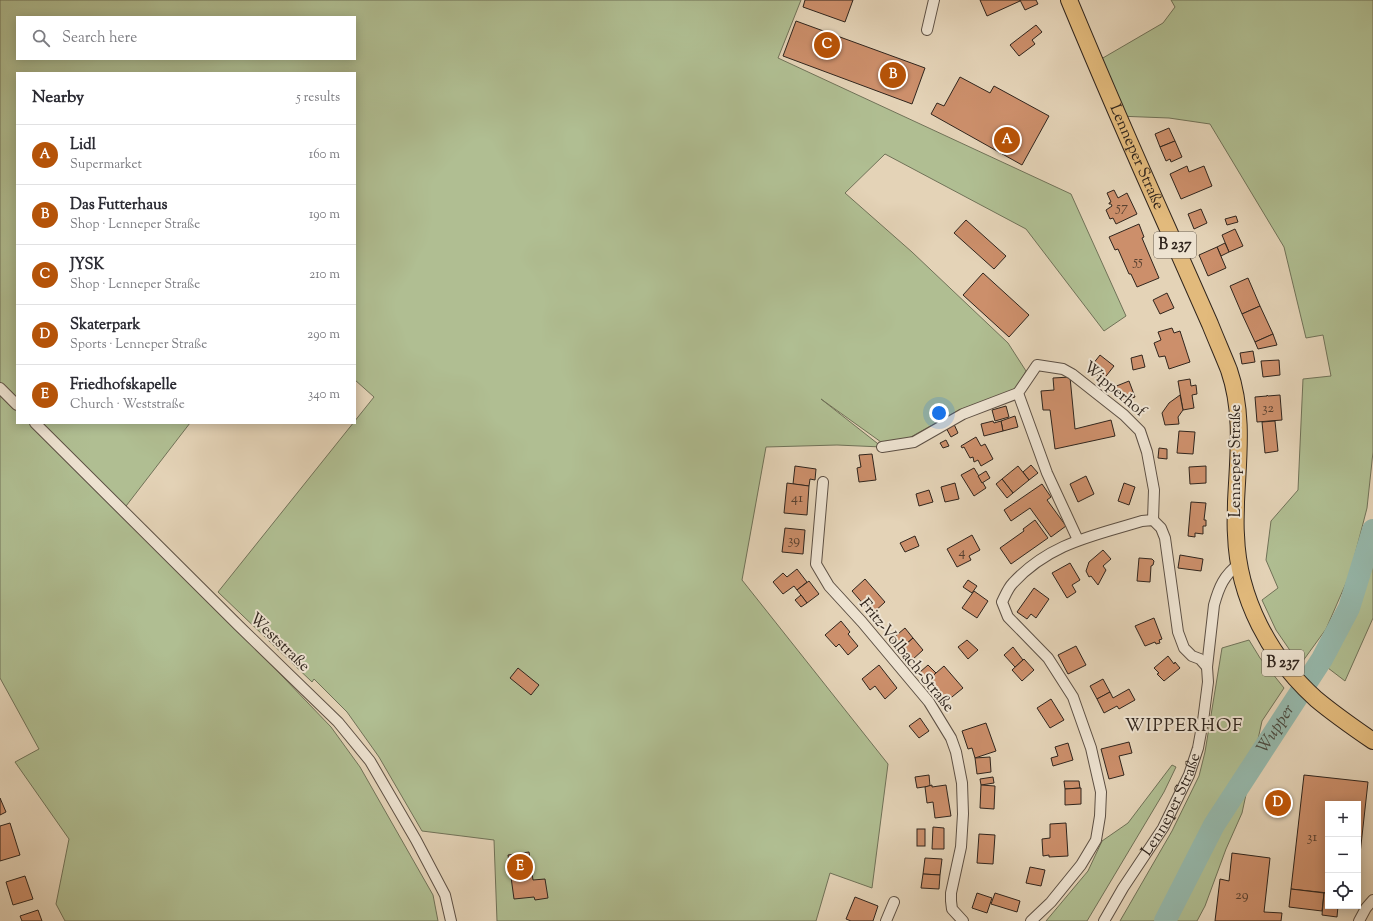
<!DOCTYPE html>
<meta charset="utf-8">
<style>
body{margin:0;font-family:"Sorts Mill Goudy",serif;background:#f7f7f7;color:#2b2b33}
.controls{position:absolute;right:12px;bottom:12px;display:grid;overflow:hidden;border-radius:0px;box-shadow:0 2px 10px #0003}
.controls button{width:36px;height:36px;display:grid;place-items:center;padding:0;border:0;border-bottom:1px solid #e1e1e2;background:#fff;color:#2b2b33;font:20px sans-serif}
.you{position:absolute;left:939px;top:413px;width:14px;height:14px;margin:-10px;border:3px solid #fff;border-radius:50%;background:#1a73e8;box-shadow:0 0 0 6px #1a73e833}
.badge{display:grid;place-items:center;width:26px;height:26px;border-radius:50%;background:#b45309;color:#fff;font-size:13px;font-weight:700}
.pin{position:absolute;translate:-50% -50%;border:2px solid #fff;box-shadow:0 1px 4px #0006}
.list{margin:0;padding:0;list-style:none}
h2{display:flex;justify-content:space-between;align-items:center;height:52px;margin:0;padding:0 16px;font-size:17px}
h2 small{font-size:13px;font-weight:400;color:#7c7c81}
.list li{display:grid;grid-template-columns:26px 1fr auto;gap:12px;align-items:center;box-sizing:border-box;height:60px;padding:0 16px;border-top:1px solid #e1e1e2}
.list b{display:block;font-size:15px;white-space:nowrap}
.list p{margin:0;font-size:13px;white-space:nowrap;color:#7c7c81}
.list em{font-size:13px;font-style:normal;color:#7c7c81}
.icon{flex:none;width:22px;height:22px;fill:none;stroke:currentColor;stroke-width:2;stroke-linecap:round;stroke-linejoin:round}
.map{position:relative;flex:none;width:1373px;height:921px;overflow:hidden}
.search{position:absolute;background:#fff;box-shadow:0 2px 10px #0003;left:16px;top:16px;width:340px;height:44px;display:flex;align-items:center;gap:10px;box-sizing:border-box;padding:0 14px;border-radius:0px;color:#7c7c81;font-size:15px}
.panel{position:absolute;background:#fff;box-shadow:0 2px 10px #0003;left:16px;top:72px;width:340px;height:352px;border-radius:0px}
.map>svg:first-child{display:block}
.green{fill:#b0be92;stroke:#707258;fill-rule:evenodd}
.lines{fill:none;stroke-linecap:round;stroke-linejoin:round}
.river{stroke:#96b8ab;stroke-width:22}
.building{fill:#cc8f6b;stroke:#30251d}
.street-casing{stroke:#5d5044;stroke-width:12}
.primary-casing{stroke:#30251d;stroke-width:18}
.street{stroke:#ede2d0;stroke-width:10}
.primary{stroke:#e2ba7c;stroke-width:16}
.labels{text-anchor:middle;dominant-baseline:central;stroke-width:4;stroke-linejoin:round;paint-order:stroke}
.number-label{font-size:14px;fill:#574030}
.shield{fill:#ede2d0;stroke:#695e53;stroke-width:1}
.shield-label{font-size:15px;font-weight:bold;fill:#30251d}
.street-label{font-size:16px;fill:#30251d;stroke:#ede2d0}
.water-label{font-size:17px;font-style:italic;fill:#4a4a40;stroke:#ede2d0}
.quarter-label{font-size:18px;letter-spacing:1px;fill:#30251d;stroke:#ede2d0}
</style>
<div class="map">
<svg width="1373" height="921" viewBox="0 0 1373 921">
<rect width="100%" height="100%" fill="#e4d3b7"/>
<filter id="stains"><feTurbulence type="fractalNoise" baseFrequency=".005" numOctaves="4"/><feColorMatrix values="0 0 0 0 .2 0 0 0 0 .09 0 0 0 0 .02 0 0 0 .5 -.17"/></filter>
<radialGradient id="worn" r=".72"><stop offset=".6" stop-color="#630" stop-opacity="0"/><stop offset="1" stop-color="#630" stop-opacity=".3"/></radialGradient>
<g class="green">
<path d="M0,0H801L778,58L1071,194L1126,316L1104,331L1026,229L885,154L845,193L912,252L1008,343L1026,371L1015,390L959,410L909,438L881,442L821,399L882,447L837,445L766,447L742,580L888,764L872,888L830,873L816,921H497L494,840L422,831L379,757L347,712L314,679L312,682L218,592L374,397L355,380V73H17V405L0,388ZM17,17H355V59H17Z"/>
<path d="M1171,0H1373V452L1367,508L1350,574L1326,629L1300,665L1276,630L1262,600L1278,588L1266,560L1271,521L1298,490L1303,379L1331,376L1323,335L1306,338L1284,247L1210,124L1169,118L1117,116L1096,62L1163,23L1175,7Z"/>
<path d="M0,389L17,406V423H190L123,510L331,727L360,767L433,895L438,921H65L56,904L69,839L15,762L39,749L0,678Z"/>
<path d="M1373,562V618L1345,681L1328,668L1340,643Z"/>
<path d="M1249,640L1260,658L1284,688L1262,721L1242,813L1226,849L1205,906L1197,921H1120L1172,831L1199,776L1205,752L1222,648Z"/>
<path d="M1172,765L1176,767L1164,792L1087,921H1046L1088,871L1102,841L1128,823Z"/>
</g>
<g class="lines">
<path class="river" id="s1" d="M1165,921L1214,825L1322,659L1349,608L1373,530"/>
</g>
<g class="building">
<path d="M805,0H853L845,22L803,7Z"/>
<path d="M980,0H1020V1L987,16Z"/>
<path d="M1020,0H1036L1038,4L1025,10Z"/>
<path d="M796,21L925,68L912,104L783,56Z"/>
<path d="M1036,25L1042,32L1032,40L1035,44L1019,56L1010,45Z"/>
<path d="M960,77L990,93L994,86L1049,116L1022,165L931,114L937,103L944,106Z"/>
<path d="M1169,128L1175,141L1160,147L1155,134Z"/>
<path d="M1175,141L1182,157L1171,162L1170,159L1166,161L1160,147Z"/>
<path d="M1187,166L1189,172L1204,166L1212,186L1181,199L1170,174Z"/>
<path d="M1114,190L1118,198L1127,193L1137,214L1116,224L1113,218L1110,219L1106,210L1112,206L1111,204H1109V203L1111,202L1107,193Z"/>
<path d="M1201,209L1207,223L1194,229L1188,214Z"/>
<path d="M1236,216L1238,222L1227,225L1225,219Z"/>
<path d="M966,220L1006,256L994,269L954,233Z"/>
<path d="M1139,224L1144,237L1142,238L1159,278L1137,287L1131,274H1129L1118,249L1115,250L1109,237Z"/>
<path d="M1235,229L1243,246L1229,252L1222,235Z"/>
<path d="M1225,243L1229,252L1221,256L1217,247Z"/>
<path d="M1217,247L1226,268L1208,276L1199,255Z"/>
<path d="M983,273L1029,315L1009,337L963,295Z"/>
<path d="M1248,278L1260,306L1242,314L1230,286Z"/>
<path d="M1167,293L1174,308L1160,314L1153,300Z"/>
<path d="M1260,306L1273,334L1255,342L1242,314Z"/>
<path d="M1172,328L1174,333L1180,331L1190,362L1169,369L1165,356L1159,357L1154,343L1161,340L1158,332Z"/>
<path d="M1273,334L1277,345L1258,349L1255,342Z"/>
<path d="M1253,351L1255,362L1242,364L1240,353Z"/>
<path d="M1100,355L1114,366L1103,380L1089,369Z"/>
<path d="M1142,355L1145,367L1133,370L1131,358Z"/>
<path d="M1279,360L1280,375L1263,377L1261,361Z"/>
<path d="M1070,377L1075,429L1111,420L1115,436L1055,449L1050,410H1043L1041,391L1054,390L1053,378Z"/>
<path d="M1190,379L1191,386L1196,385L1197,394L1192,395L1194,408L1183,410L1178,381Z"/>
<path d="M1129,381L1135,397L1121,402L1114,387Z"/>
<path d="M1180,395L1183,410L1178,417L1179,424L1165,425L1162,413L1169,403Z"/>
<path d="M1267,395L1268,396L1280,395L1282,420L1257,422L1255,397L1267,396Z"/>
<path d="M1006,406L1009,417L995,421L992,410Z"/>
<path d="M1015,416L1018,427L1003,431L1001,421Z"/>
<path d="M993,421L994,423L1001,421L1003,431L984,436L981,424Z"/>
<path d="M1275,421L1278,451L1265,453L1262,422Z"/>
<path d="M953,422L958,433L951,437L945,426Z"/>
<path d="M1179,431L1195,432L1193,454L1177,453Z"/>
<path d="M976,437L981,446L985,444L993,459L981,466L978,460L974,462L973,457L970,458L964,447L962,448L961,446Z"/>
<path d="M946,440L949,446L943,448L940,443Z"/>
<path d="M1159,448L1167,449V459L1158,458Z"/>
<path d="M872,454L876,480L859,482L857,468L861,467L859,455Z"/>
<path d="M1031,465L1038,473L1029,480L1023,472Z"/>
<path d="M795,466L816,469L815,480L810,479L809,486L793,484Z"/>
<path d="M1018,466L1029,480L1013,493L1002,479Z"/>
<path d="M1206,466V483L1190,484L1189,467Z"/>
<path d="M974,468L986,488L974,496L961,475Z"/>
<path d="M986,471L990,478L982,483L978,476Z"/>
<path d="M1086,476L1094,494L1078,502L1070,484Z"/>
<path d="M1002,479L1013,493L1007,498L996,484Z"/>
<path d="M787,483L809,486L807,515L784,513Z"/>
<path d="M955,483L959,499L945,502L941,487Z"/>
<path d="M1124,483L1135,487L1129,505L1118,501Z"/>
<path d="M1042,484L1051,497L1047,500L1066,526L1051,537L1030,508L1011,521L1004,510Z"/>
<path d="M929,490L933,502L919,506L916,494Z"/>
<path d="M1191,502L1206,503L1204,520H1206V526H1203V534L1195,533V537L1188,536Z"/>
<path d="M1035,520L1048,538L1011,564L1000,548L1024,531L1023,529Z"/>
<path d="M785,528L805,530L803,554L782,552Z"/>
<path d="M972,535L980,550L969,556L971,560L957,567L947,549Z"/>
<path d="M915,536L919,546L905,552L900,543Z"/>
<path d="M1103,550L1111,559L1103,566L1106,570L1098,585L1091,576L1089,577L1086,571L1089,562Z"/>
<path d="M1180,555L1203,559L1201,571L1178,568Z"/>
<path d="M1139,558L1152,559L1154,561L1153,565L1151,566L1150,582L1137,581Z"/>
<path d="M1070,563L1080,580L1072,585L1076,592L1067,598L1052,573Z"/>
<path d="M797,569L807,582L797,590L794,586L783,594L773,582L783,573L787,577Z"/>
<path d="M865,579L885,602L872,614L852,591Z"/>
<path d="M968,580L977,586L972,593L963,587Z"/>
<path d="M809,581L819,594L807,603L797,590Z"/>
<path d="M1034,588L1049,599L1036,618L1031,614L1027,619L1017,612Z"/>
<path d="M974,591L988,601L977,618L962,608Z"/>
<path d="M801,595L807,603L801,607L795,600Z"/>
<path d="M1154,618L1162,639L1159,640L1160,643L1156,644L1155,642L1145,646L1135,626Z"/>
<path d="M841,621L850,632L848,634L858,646L848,655L839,644L836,647L825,635Z"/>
<path d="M905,628L913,638L900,649L892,639Z"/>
<path d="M913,638L923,650L912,660L902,648Z"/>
<path d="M967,640L978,650L968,659L958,647Z"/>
<path d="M1076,646L1086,665L1068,674L1058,655Z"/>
<path d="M1013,647L1023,660L1015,667L1004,655Z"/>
<path d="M1168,656L1174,664L1175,662L1180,668L1164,681L1157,674L1159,673L1154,668Z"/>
<path d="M1024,659L1034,670L1022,681L1012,670Z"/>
<path d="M879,665L897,688L885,699L875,686L870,690L862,679Z"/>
<path d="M928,665L936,673L928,680L920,672Z"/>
<path d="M944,666L963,688L947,701L928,680Z"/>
<path d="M518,668L539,685L531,695L510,678Z"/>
<path d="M1103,679L1110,692L1097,699L1090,686Z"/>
<path d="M1129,689L1135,700L1119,709L1117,706L1104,713L1097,699L1110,692L1113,698Z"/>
<path d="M1051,699L1064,720L1050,728L1037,708Z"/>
<path d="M920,718L929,731L919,738L909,726Z"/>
<path d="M986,723L996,751L975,758L972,748L968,749L962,731Z"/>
<path d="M1129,742L1132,753L1119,756L1124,775L1109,779L1101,749Z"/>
<path d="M1068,743L1073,760L1053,766L1051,758L1058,756L1055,747Z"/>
<path d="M990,757L991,772L977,774L975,758Z"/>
<path d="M929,775L930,786L917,788L915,777Z"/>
<path d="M1304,775L1368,782L1358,872V804H1328V893L1291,889Z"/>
<path d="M993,777L994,783L981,785L980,779Z"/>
<path d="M1064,781H1079L1080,788L1065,789Z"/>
<path d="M932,785V787L946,785L951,816L935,818L933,802L927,803L925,787Z"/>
<path d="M981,785L995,786L994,809L980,808Z"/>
<path d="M1081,788V804L1065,805V789Z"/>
<path d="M0,798L6,812L0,815Z"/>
<path d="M10,823L20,855L0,861V826Z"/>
<path d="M1066,823L1068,856L1049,857V855L1043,856L1042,839L1050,838V824Z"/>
<path d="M933,827L944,828V849H932Z"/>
<rect x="917" y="829" width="8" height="17"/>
<path d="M979,834L995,835L993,864L977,863Z"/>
<path d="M529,852L533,880L545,879L548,898L535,900L534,897L514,899L508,855Z"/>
<path d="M1232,853L1270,858L1264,912L1282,913L1281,921H1215L1220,879L1229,881Z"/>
<path d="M925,858L942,859L940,875L923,874Z"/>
<path d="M1030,867L1045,870L1041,886L1026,883Z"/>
<path d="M923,874L940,875L939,889L921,888Z"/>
<path d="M25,876L33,899L13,905L6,882Z"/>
<path d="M1291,889L1324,893L1322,911L1289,907Z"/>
<path d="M977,893L992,898L987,913L972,908Z"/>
<path d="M995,893L1020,901L1017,912L991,904Z"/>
<path d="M1324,893H1328V906H1338L1337,917L1322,915Z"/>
<path d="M855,897L878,906L873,921H851L846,919Z"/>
<path d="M38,910L42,921H22L20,916Z"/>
</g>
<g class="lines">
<defs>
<g id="street">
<path d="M927,30L934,0"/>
<path d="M0,388L17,405"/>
<path d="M35,423L239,626L338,722L370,761L416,840L445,895L451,921"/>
<path d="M882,447L914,442L963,414L1018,393"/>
<path d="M823,482L816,564L829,586L862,622L929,702L951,738L956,752L962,783L963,814L961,847L951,893V901L952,909L963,921"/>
<path d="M1078,540L1047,473L1018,393L1037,365L1063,369L1072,374L1124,415L1140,431L1147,452L1154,490L1153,520"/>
<path d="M886,921L894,902"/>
<path d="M1031,921L1051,902L1081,865L1096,840L1100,816L1101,792L1091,748L1073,697L1048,658L1008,617L1002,602C1005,596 1008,588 1013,583C1050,543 1093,536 1142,521L1153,520L1161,528L1165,538L1178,632L1184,648L1192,656L1200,659L1207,667"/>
<path id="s2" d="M1104,921L1123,888L1163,828L1189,775L1198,748L1203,721L1208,682L1207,667L1214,605C1219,587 1224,575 1239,564"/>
<path d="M1359,921L1366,908L1373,900"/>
</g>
<g id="primary">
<path id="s3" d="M1069,0C1101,77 1134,153 1168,229C1182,261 1196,292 1210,324C1216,339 1223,355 1229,370C1244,414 1238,457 1236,502C1236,513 1235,524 1236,535C1238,598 1270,658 1316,699C1334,714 1354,728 1373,741"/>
</g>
</defs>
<use href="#street" class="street-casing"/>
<use href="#primary" class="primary-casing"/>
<use href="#street" class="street"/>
<use href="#primary" class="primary"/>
</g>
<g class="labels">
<g class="number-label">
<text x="1122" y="208">57</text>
<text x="1138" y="262">55</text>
<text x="1268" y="409">32</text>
<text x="797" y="499">41</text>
<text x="794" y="541">39</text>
<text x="962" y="553">4</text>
<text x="1312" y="838">31</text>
<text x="1242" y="896">29</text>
</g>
<g class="shield">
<rect x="1154" y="232" width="42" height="26" rx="3"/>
<rect x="1262" y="650" width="42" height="26" rx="3"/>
</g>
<g class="shield-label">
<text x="1175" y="245">B 237</text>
<text x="1283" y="663">B 237</text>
</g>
<g class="street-label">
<text stroke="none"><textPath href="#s3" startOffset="171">Lenneper Straße</textPath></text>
<text transform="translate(1114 390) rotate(40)">Wipperhof</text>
<text transform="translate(1236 461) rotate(-90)">Lenneper Straße</text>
<text transform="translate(279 643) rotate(44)">Weststraße</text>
<text transform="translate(906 656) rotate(51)">Fritz-Volbach-Straße</text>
<text stroke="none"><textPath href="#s2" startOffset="135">Lenneper Straße</textPath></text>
</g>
<g class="water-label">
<text stroke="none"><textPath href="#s1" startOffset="222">Wupper</textPath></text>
</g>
<g class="quarter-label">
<text x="1184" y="727">WIPPERHOF</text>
</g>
</g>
<rect width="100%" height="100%" filter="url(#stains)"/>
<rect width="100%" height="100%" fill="url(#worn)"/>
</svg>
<div class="controls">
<button>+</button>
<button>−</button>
<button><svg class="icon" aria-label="locate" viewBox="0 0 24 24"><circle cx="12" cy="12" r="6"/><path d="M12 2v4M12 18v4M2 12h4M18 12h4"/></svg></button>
</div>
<div class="you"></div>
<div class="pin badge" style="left:1007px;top:140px">A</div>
<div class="pin badge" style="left:893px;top:75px">B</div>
<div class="pin badge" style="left:827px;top:45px">C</div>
<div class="pin badge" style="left:1278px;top:803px">D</div>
<div class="pin badge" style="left:520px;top:867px">E</div>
<div class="search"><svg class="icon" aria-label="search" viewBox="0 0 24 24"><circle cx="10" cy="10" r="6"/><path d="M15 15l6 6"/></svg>Search here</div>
<section class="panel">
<h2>Nearby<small>5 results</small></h2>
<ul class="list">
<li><span class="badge">A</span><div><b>Lidl</b><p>Supermarket</p></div><em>160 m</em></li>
<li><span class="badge">B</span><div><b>Das Futterhaus</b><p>Shop · Lenneper Straße</p></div><em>190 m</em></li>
<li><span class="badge">C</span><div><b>JYSK</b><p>Shop · Lenneper Straße</p></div><em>210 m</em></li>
<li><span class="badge">D</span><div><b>Skaterpark</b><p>Sports · Lenneper Straße</p></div><em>290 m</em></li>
<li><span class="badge">E</span><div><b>Friedhofskapelle</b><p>Church · Weststraße</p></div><em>340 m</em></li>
</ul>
</section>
</div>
